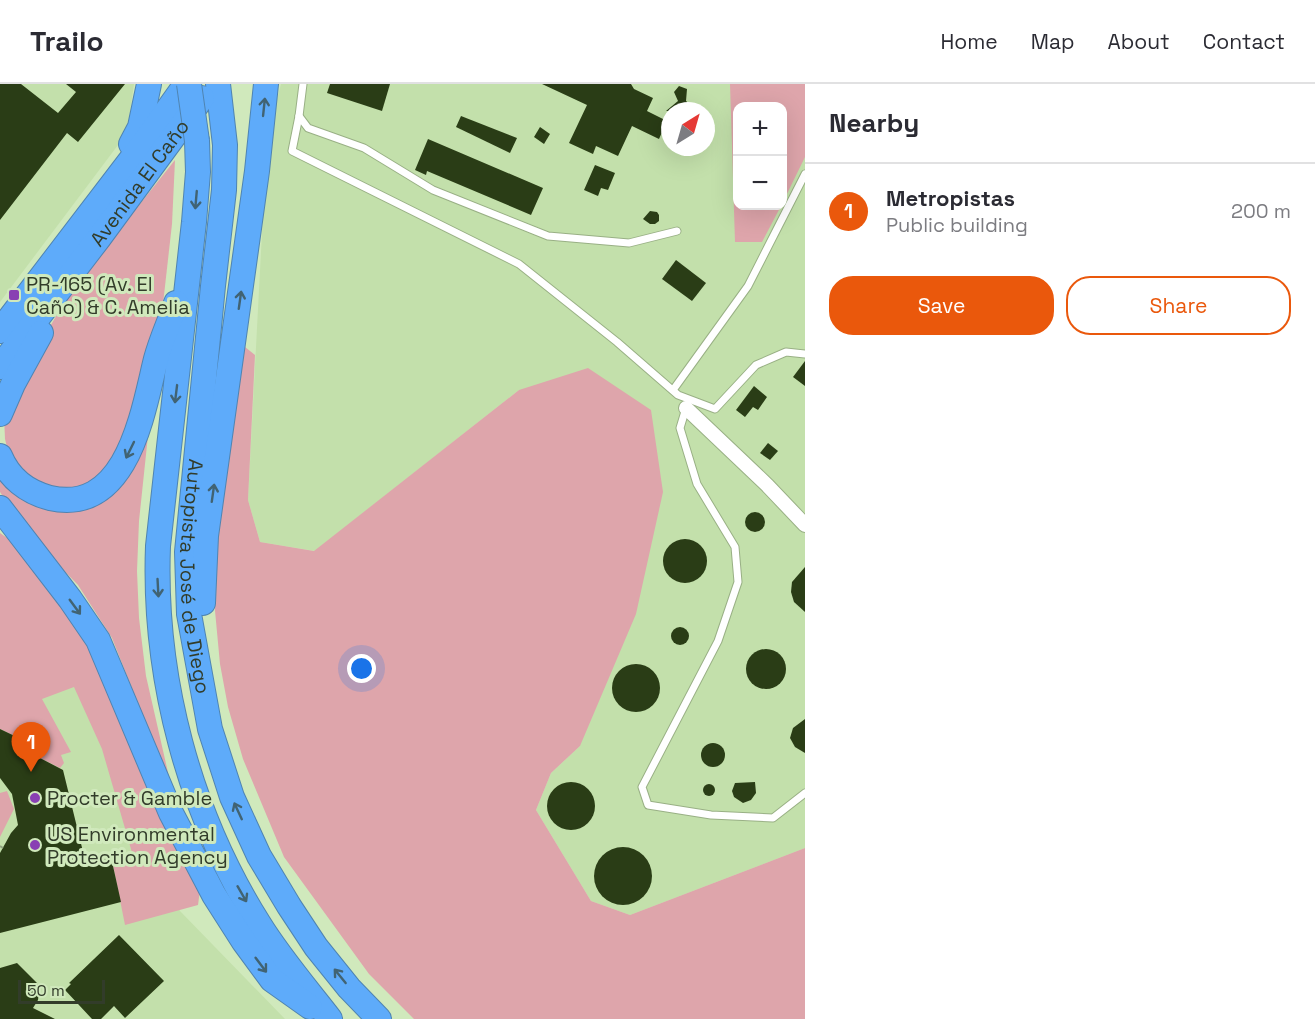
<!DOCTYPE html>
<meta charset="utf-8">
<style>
body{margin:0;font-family:"Space Grotesk",sans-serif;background:#f7f7f7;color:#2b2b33}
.controls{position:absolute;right:18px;top:18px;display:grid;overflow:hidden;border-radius:12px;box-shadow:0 6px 24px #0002}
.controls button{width:54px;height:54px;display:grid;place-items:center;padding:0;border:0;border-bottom:2px solid #e1e1e2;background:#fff;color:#2b2b33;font:30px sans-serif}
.compass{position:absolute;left:661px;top:18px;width:54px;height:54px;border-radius:50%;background:#fff;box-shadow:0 6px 24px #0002;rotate:37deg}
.scale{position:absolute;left:18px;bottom:15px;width:87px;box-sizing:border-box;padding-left:6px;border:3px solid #323c2a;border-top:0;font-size:16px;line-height:21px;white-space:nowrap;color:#323c2a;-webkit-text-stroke:4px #d0e9bc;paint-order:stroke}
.you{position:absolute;left:362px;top:585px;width:21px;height:21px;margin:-15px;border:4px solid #fff;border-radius:50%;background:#1a73e8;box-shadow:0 0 0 9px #1a73e833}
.badge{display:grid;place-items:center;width:39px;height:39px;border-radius:50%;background:#ea580c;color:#fff;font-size:20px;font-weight:700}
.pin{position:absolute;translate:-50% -50px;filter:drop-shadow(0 2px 3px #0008)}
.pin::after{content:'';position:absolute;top:32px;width:21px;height:18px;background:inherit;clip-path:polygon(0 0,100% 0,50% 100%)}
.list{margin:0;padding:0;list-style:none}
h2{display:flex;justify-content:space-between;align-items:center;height:78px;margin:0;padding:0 24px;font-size:26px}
h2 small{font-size:20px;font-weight:400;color:#7c7c81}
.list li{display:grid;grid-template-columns:39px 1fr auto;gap:18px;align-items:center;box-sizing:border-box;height:96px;padding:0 24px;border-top:2px solid #e1e1e2}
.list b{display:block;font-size:22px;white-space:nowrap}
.list p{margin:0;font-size:20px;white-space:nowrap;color:#7c7c81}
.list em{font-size:20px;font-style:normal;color:#7c7c81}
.actions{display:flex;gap:12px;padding:18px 24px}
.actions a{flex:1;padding:14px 0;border:2px solid #ea580c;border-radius:24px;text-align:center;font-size:21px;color:#ea580c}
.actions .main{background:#ea580c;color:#fff}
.map{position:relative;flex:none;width:805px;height:935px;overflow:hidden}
header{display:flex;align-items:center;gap:36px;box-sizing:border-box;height:84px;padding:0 30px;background:#fff;border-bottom:2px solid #e1e1e2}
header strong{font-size:28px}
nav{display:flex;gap:33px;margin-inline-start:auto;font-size:21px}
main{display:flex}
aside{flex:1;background:#fff}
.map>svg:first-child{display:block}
.built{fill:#c3e0ab;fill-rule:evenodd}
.green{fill:#dea5ab}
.building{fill:#2a3d16}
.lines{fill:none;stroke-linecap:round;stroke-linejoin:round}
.lane-casing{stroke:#99b085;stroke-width:9}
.street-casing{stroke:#99b085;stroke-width:16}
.highway-casing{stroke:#4f84b1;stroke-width:26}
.path{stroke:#91a481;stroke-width:2;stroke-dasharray:4.5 4.5;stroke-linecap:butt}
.lane{stroke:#fff;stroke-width:7}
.street{stroke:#fff;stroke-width:14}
.highway{stroke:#5eabfa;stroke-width:24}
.highway-bridge-casing{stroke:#4f84b1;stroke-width:26;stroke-linecap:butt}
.highway-bridge{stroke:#5eabfa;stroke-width:24}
.oneway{stroke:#416373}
.poi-dot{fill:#8940b3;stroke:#d0e9bc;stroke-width:2}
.labels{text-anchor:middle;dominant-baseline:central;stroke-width:6;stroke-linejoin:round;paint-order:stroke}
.street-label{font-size:20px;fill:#323c2a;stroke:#d0e9bc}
.poi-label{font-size:20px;fill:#323c2a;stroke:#d0e9bc;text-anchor:start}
</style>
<header>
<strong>Trailo</strong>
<nav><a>Home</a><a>Map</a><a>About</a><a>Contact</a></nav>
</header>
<main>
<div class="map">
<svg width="805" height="935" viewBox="0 0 805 935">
<rect width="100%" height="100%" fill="#d0e9bc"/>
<g class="built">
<path d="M0,0H134L127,49L0,218Z"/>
<path d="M281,0H805V764L630,831L591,817L536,726L551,689L580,662L519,306L315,467L260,458L248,416L267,53ZM738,22H782V122H738ZM670,27H706V63H670Z"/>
<path d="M0,470L81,571L180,827L285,935H0Z"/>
</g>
<g class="green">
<path d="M730,0H805V73L783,118L782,22H738V122H781L762,158H735Z"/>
<path d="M175,76L172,140L163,220L134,345L106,392L62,408L29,396L9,372L5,355L4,332L45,251L62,222L112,155Z"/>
<path d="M245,263L255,271L248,416L260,458L314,467L519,306L588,284L651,326L663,408L636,530L580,662L551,689L536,726L591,817L630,831L805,764V935H414L369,890L284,773L243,675L228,623L220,580L211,484L228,363Z"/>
<path d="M149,342L139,437L137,487L139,534L146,592L172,706L112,554L78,501L46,468L2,411L0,408V383L85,417Z"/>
<path d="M0,449L10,456L70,524L201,799L198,821L125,841L112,776L133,772L102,665L74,603L42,615L71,668L61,671L64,679L60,684L40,674L44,666L0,645Z"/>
<path d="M7,707L14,725L0,753V709Z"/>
</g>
<g class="building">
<path d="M0,0H21L58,29L76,8L66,0H125L78,58L67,49L0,136Z"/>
<path d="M330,0H390L382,27L327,9Z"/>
<path d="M542,0H631L634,5L653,14L647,27L667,37L659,55L632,42L618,72L596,62L593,70L569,59L587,21Z"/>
<path d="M679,2L687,5L686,17L699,27H666L678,17L674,8Z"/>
<path d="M461,32L517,54L510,69L456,43Z"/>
<path d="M540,43L550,50L544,60L534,53Z"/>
<path d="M428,55L543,104L531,131L427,87L426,91L415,86Z"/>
<path d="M595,81L615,89L608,106L601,104L598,112L584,106Z"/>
<path d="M650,127L657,128L659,131V137L655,140H650L643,135Z"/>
<path d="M676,176L706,199L692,217L662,195Z"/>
<path d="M805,277V302L793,293Z"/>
<path d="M754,302L767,313L758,326L753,323L745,333L736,326Z"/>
<path d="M768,359L778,367L770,376L760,369Z"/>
<circle cx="755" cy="438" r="10"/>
<circle cx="685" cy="477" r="22"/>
<path d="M805,483V528L794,518L791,508L792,498Z"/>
<circle cx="680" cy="552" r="9"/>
<circle cx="766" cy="585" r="20"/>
<circle cx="636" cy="604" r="24"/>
<path d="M805,635V669L795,663L790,654L793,644Z"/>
<path d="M0,645L44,666L40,674L63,686L86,780L111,773L121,818L0,849V769L11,749L18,741L12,710L0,694Z"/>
<circle cx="713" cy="671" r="12"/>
<circle cx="571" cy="722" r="24"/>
<path d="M755,698L756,709L751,716L743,719L734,713L732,707L735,699Z"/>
<circle cx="709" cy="706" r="6"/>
<circle cx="623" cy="792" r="29"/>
<path d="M119,851L164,897L125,934L114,922L101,935H92L65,906L71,900L69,899Z"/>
<path d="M17,879L37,899L39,908L38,916L33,924L55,935H0V884Z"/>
</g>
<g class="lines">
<defs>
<g id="lane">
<path d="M303,0L299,32L292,67L519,180L617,258L678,311L715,325L756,281L786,268L805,270"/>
<path d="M299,32L308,44L364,64L433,106L548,152L629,159L677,147"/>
<path d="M673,306L748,202L805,90"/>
<path d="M686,324L680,344L697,400L735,463L738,498L718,557L642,703L648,721L711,731L773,734L805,709"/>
</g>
<path id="street" d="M686,324L767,401L805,441"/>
<g id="highway">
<path id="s1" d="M218,0L225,61L224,106L213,202L187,468L189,530L210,645L232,713L259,772L289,822L316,863L349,904L379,935"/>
<path d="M197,57L198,88L194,138L158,462C153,593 189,729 259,840C280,874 306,904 330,935"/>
<path d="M131,60L140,43L149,0"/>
<path d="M0,247L146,56L186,0"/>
<path id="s2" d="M0,283L99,154L202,14"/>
<path d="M0,330L13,300L41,249"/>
<path d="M0,372C9,394 27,408 50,414C128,431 143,327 156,275C161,256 170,237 176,219"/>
<path d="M0,424L70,515L98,556L171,729L214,811L244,858L272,896L310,923"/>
<path d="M203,519L206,452L257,87L266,0"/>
</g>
</defs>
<use href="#lane" class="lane-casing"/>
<use href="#street" class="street-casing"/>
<use href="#highway" class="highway-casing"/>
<path class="path" d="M0,762L3,764"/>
<use href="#lane" class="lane"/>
<use href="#street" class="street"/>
<use href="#highway" class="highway"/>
<defs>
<path id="highway-bridge" d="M189,0L197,57"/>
</defs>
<use href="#highway-bridge" class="highway-bridge-casing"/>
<use href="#highway-bridge" class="highway-bridge"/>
</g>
<defs><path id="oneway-shaft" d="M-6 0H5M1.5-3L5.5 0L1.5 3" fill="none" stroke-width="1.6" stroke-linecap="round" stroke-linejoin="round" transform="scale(1.5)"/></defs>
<g class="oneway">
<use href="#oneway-shaft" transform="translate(264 23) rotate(-84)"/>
<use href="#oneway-shaft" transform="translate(196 116) rotate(95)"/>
<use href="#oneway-shaft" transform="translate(240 216) rotate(-82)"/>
<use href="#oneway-shaft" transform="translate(176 310) rotate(97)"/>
<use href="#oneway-shaft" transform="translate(130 366) rotate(116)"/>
<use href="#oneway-shaft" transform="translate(213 409) rotate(-82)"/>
<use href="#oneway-shaft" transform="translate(158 504) rotate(87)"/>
<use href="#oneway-shaft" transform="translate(75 523) rotate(54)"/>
<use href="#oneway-shaft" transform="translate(238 727) rotate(-115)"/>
<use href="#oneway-shaft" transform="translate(242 810) rotate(60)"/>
<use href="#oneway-shaft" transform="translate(261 881) rotate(53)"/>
<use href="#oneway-shaft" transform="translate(340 892) rotate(-129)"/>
</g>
<g class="poi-dot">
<rect x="8" y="205" width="12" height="12" rx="3"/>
<circle cx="35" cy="714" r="6"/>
<circle cx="35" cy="761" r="6"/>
</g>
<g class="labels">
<g class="street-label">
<text stroke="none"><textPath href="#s2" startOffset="231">Avenida El Caño</textPath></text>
<text stroke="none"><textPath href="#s1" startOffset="495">Autopista José de Diego</textPath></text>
</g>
<g class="poi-label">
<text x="26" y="200">PR-165 (Av. El<tspan x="26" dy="23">Caño) &amp; C. Amelia</tspan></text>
<text x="47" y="714">Procter &amp; Gamble</text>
<text x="47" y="750">US Environmental<tspan x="47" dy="23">Protection Agency</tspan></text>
</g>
</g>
</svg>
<div class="controls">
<button>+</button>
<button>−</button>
</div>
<svg class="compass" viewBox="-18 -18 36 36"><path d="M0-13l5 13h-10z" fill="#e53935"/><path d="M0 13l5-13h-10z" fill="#7c7c81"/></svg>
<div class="scale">50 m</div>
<div class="you"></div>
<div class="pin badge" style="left:31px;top:688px">1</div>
</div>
<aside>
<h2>Nearby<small></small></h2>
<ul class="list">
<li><span class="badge">1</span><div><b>Metropistas</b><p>Public building</p></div><em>200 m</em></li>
</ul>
<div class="actions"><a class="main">Save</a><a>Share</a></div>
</aside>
</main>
